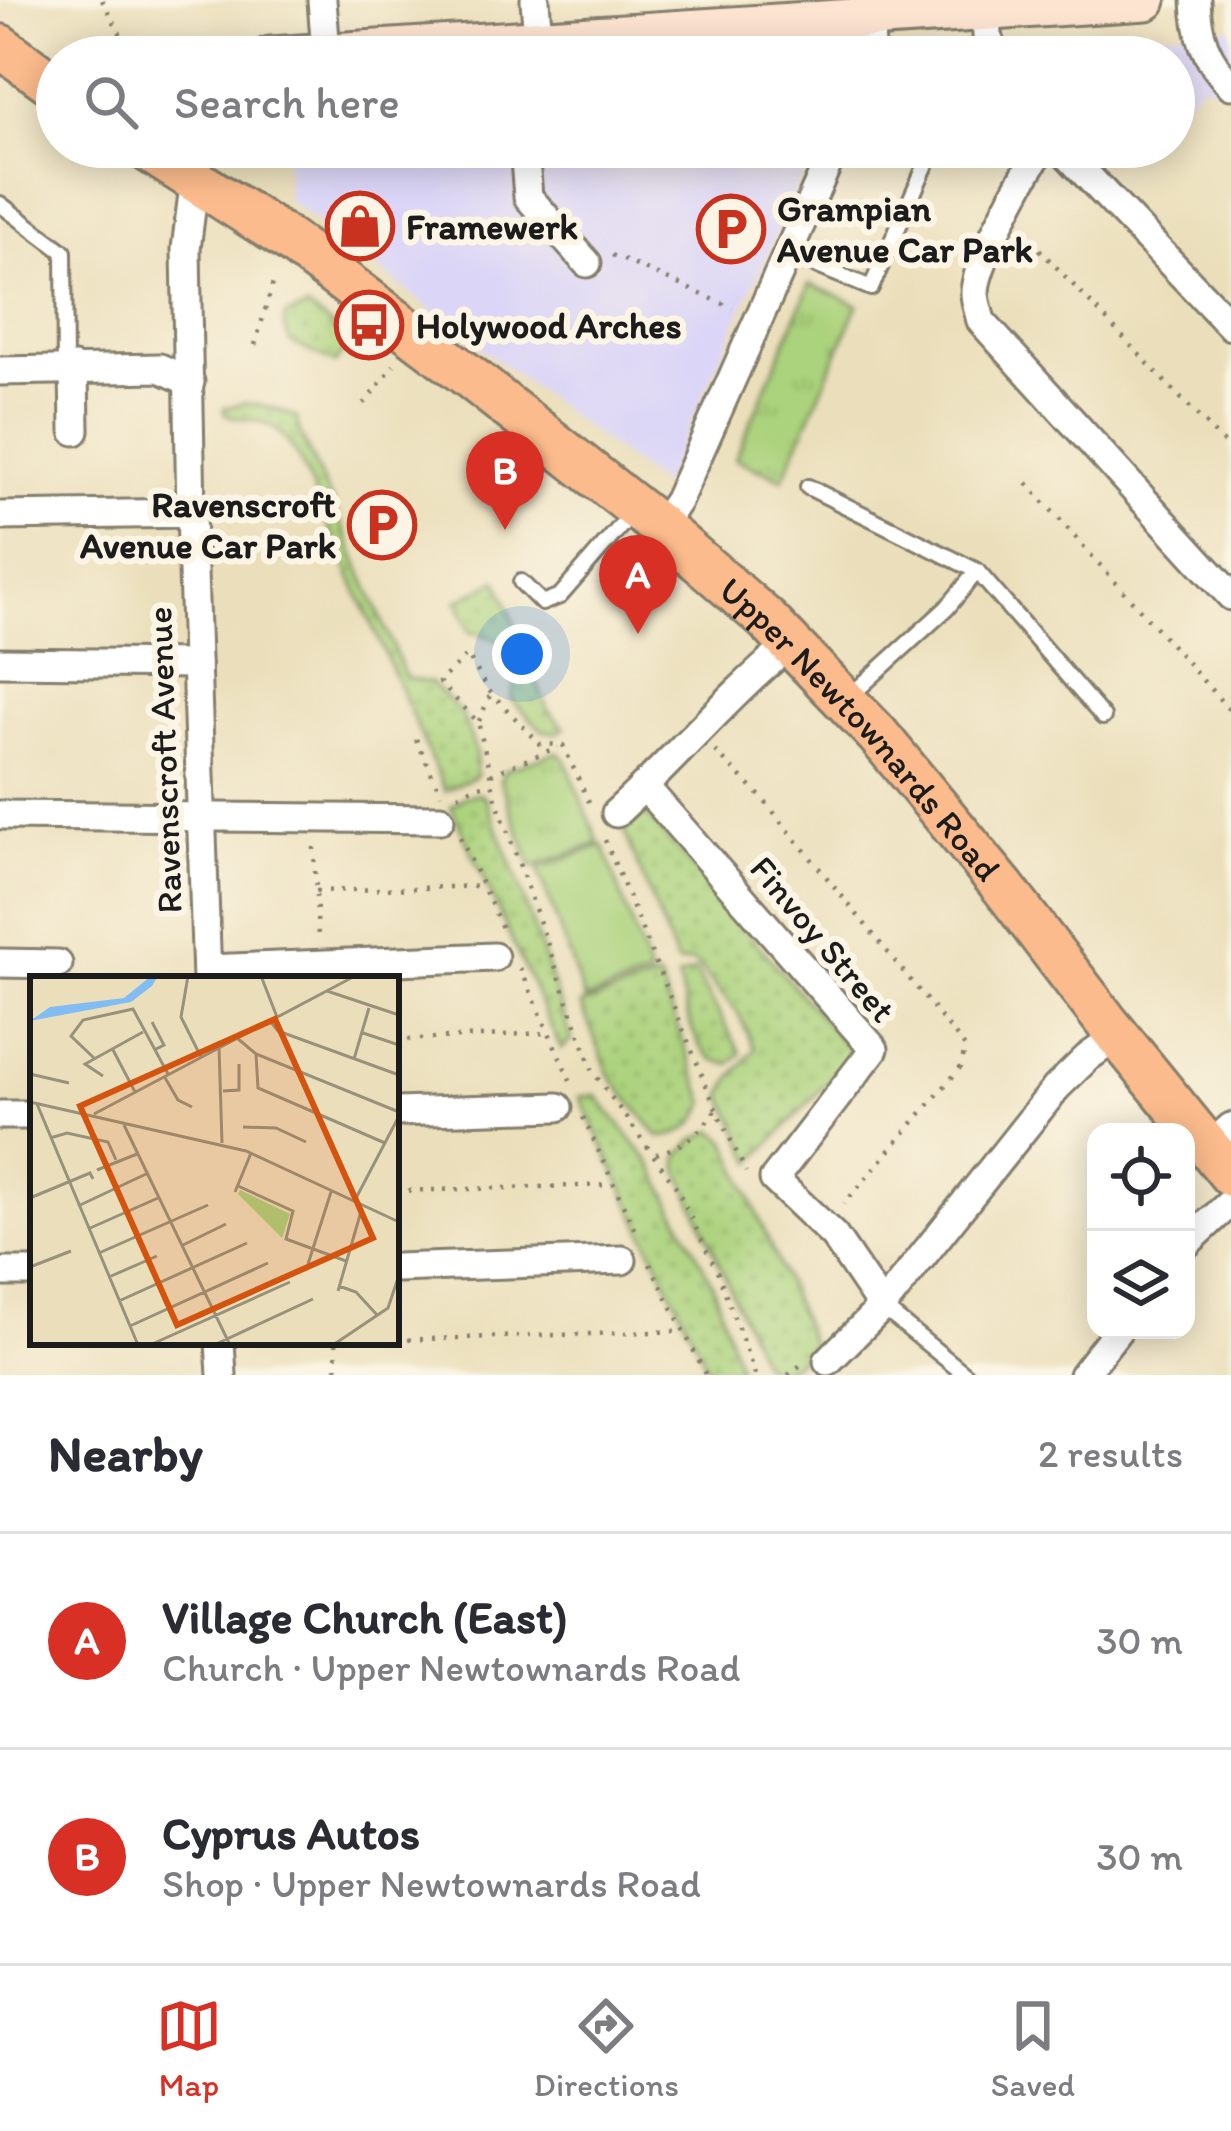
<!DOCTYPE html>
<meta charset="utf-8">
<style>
body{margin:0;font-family:Itim,sans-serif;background:#f2f2f3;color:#2b2b33}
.controls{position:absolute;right:36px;bottom:36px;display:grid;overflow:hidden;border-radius:24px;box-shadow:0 6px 30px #0003}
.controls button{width:108px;height:108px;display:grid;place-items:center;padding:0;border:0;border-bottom:3px solid #e1e1e2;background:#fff;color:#2b2b33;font:60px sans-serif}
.you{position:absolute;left:522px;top:654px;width:42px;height:42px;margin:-30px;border:9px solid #fff;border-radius:50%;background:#1a73e8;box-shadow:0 0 0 18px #1a73e833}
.badge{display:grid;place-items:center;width:78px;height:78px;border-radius:50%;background:#d93025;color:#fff;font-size:39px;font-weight:700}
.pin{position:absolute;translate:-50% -99px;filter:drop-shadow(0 3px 6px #0008)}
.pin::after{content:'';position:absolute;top:63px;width:42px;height:36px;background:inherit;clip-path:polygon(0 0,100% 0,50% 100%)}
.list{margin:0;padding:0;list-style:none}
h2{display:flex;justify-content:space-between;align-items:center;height:156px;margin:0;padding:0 48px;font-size:51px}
h2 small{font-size:39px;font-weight:400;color:#7c7c81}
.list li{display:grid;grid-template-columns:78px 1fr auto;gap:36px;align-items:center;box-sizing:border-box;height:216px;padding:0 48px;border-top:3px solid #e1e1e2}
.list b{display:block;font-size:45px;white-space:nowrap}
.list p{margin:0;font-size:39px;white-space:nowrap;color:#7c7c81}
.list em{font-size:39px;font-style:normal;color:#7c7c81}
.icon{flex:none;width:66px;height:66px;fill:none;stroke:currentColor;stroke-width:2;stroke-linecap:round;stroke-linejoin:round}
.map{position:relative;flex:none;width:1231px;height:1375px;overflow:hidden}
.search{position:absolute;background:#fff;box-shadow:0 6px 30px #0003;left:36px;right:36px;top:36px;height:132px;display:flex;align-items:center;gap:30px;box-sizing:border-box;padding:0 42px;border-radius:66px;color:#7c7c81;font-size:45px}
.sheet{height:588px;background:#fff}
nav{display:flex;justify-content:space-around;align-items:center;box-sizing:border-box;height:168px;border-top:3px solid #e1e1e2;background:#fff;font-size:33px;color:#7c7c81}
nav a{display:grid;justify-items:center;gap:6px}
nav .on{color:#d93025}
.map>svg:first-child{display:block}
.built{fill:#dbd6f7}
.grass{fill:url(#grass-dots);stroke:#64774c;stroke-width:3}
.park{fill:url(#park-tufts);stroke:#64774c;stroke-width:3}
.garden{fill:#abd27c;stroke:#64774c;stroke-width:3}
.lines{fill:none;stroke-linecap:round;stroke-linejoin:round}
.service-casing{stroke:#847e6c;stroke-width:20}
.minor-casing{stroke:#847e6c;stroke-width:33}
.secondary-casing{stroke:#847e6c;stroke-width:45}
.primary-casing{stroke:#847e6c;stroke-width:48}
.path{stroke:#847e6c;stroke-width:4.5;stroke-dasharray:3 9;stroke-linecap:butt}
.service{stroke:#fff;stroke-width:14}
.minor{stroke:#fff;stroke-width:27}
.secondary{stroke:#fde4d1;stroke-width:39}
.primary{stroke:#fbbb8c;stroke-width:42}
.labels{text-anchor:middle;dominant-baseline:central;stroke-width:12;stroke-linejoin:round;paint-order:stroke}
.poi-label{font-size:36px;font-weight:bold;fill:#1c1c1c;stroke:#fcf5e5;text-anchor:start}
.street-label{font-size:36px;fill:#1c1c1c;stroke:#fcf5e5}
.inset-road{fill:none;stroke:#98917b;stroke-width:3}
.view{fill:#d4530e;fill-opacity:0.15;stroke:#d4530e;stroke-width:6}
.inset-edge{fill:none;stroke:#1c1c1c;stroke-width:6}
</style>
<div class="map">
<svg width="1231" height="1375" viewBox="0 0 1231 1375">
<defs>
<pattern id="grass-dots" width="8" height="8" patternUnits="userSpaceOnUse" patternTransform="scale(3)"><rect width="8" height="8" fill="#abd27c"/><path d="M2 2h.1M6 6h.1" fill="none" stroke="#93b46b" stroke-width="1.8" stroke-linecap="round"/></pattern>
<pattern id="park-tufts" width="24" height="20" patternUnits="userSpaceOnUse" patternTransform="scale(3)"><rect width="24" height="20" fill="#abd27c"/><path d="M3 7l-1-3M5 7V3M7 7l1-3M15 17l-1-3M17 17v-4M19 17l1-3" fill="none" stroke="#93b46b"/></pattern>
</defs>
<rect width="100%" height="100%" fill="#fcf5e5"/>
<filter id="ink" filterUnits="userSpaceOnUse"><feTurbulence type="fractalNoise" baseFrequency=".00833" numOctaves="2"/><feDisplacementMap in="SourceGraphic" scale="24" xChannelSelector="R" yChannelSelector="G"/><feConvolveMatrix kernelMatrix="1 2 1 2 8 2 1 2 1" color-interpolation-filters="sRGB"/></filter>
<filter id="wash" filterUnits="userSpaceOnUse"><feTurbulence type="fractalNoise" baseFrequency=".004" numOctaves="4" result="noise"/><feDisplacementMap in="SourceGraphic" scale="48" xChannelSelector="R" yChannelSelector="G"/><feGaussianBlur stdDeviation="2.7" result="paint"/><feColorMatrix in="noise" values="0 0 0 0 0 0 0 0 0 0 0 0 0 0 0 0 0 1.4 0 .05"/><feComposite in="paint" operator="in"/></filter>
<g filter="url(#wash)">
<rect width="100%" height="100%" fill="#ebdfbb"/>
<g class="built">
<path d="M1231,28V94L1203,83L1174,111V57H814Z"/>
<path d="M286,147H816L662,486L284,197H288Z"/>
</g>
<g class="grass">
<path d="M307,308L352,340L335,363L290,342L284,326L285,316Z"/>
<path d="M245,403L274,408L297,418L298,428L341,522L406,678L431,683L462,714L476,752V776L445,791L300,461C291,446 282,430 264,423C251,418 236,421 224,413V408Z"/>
<path d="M498,580L547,709L565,728L557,733L542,730L511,699C524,655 513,640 470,632L457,601Z"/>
<path d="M479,793L485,798L514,871L572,1040L561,1049L451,807L464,797Z"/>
<path d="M644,812L853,1055L753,1162L723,1095L732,1077L755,1049L738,1013L694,962L677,963L624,831Z"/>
<path d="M695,971L741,1053L730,1064C692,1062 687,1009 678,978Z"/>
<path d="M659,978L706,1103C694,1127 686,1135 659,1137L610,1076L581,1005Z"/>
<path d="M596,1095L652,1165L713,1285L738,1366L737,1371L732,1375H711L580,1097Z"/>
<path d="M714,1131L727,1141L811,1343L805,1354L785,1370H770L761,1361L679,1170V1156L694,1140Z"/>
</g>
<g class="park">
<path d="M810,284L858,305L783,479L735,459Z"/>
<path d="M557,752L565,759L599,843L532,867L500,780L505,770Z"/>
</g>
<path class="garden" d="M603,845L650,976L585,1000L538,869Z"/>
</g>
<g filter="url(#ink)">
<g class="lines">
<defs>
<g id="service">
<path d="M0,204L64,252L65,368"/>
<path d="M789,254L871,288L932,151"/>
<path d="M808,487L977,571L1103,717"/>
<path d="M521,582L542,603L560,596L633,512"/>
<path d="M849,697L947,608L977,571"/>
<path d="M882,1307L966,1375"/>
</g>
<g id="minor">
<path d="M322,0L326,53"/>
<path d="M535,0L538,39"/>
<path d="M1196,0C1197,35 1206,60 1231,85"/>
<path d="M986,10L987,36L996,57"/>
<path d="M870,18L871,57"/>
<path d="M524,147L528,197L587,263"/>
<path d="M1043,147C1025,172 975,264 975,293C975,301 979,312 981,321L1231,596"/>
<path d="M1060,147L1231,326"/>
<path d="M195,178L186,249L191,513L207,979"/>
<path d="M74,368L75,431"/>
<path d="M0,371L160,368L190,382"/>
<path d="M0,516L191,513"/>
<path d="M660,527L678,500L835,147"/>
<path d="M0,662L196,664"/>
<path d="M645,787L874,1049L774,1179L834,1236L882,1307"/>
<path d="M616,813C676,758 728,695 791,644"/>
<path d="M0,815L440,819"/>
<path d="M0,963L58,964"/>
<path d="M207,969L494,957"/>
<path d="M396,1112L558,1107"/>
<path d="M0,1115H33"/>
<path d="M1207,1149L1231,1127"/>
<path d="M1186,1244L1231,1202"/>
<path d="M396,1268L622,1260"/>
<path d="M0,1272H33"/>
<path d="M220,1342L222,1375"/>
<path d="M828,1361L882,1307L1057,1087L1088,1057L1118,1036"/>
<path d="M1083,1375L1118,1330"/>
</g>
<path id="secondary" d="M270,57L1146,0"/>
<g id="primary">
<path d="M0,46L57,87"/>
<path id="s1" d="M143,147L290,241L470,377L660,527L767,620L877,734L1003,887L1108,1024L1231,1175"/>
</g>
</defs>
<use href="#service" class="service-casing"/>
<use href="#minor" class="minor-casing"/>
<use href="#secondary" class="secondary-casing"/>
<use href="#primary" class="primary-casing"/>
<g class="path">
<path d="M102,0L121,35L131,40L136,57"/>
<path d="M1023,232L1231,451"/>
<path d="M612,255L733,308"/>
<path d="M255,345L275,276"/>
<path d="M364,404L394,365"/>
<path d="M1027,483L1231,712"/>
<path d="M479,721L491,693"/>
<path d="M416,739L441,794"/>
<path d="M715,751L762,798L965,1047L961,1067L844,1204"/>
<path d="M491,774L558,747"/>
<path d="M458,795L477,786L492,784"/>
<path d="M589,802L563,745L540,744L491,693L467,655L439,682L478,722L496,799L593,1072L675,1185L718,1273L755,1375"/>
<path d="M460,837L503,930"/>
<path d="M605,840L716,1109L746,1172"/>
<path d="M314,847L318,938"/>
<path d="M316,891L483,886"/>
<path d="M520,968L572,1084"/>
<path d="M396,1040L546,1033"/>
<path d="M583,1117L638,1237"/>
<path d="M656,1154C684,1146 700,1133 716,1109"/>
<path d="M396,1191L612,1185"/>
<path d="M650,1264L706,1375"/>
<path d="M396,1340L684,1331"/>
<path d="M336,1342L337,1375"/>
<path d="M788,1375L802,1364"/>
</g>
<use href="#service" class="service"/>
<use href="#minor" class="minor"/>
<use href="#secondary" class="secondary"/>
<use href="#primary" class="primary"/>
</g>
</g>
<defs>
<symbol id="shop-ring" viewBox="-11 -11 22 22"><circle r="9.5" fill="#fcf5e5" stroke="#c8321e" stroke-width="1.5"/><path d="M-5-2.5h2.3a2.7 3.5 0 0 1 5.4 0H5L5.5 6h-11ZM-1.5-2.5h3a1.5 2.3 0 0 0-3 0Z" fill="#c8321e"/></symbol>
<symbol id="parking-ring" viewBox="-11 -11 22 22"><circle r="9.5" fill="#fcf5e5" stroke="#c8321e" stroke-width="1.5"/><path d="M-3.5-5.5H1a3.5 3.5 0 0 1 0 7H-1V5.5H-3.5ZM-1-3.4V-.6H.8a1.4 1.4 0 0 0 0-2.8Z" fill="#c8321e"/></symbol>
<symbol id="bus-ring" viewBox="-11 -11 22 22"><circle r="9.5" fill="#fcf5e5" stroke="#c8321e" stroke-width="1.5"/><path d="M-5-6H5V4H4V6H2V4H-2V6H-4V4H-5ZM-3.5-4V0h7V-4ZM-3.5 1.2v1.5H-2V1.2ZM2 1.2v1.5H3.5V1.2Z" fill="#c8321e"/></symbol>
</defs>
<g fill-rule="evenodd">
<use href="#shop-ring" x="322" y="188" width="76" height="76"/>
<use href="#parking-ring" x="693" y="191" width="76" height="76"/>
<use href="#bus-ring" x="331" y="287" width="76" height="76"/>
<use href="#parking-ring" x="344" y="487" width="76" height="76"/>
</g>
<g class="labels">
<g class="poi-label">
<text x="777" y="208">Grampian<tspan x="777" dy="41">Avenue Car Park</tspan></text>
<text x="406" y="226">Framewerk</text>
<text x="416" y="325">Holywood Arches</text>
<text x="336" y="504" text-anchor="end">Ravenscroft<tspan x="336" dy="41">Avenue Car Park</tspan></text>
</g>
<g class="street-label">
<text stroke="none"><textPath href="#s1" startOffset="927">Upper Newtownards Road</textPath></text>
<text transform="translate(164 760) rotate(-92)">Ravenscroft Avenue</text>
<text transform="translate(823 939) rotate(50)">Finvoy Street</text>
</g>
</g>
<g transform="translate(30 976)">
<rect width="369" height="369" fill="#ebdfbb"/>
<path d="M210,214L260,238L252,262L208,218Z" fill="#abd27c"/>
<path d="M121,0H128L122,10L101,26L0,45L20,31L94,22Z" fill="#81bdf3"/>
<path class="inset-road" d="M29,0H65M158,0L151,41L171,81M231,0L247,41M297,15L369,39M240,45L248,55L369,99M122,46L134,69L124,74M333,57L369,69M207,62L226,78L369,136M189,71L192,167M82,72L105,116M226,78L228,112L355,167M64,82L41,60L53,44L103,33L138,98M324,83L339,32M0,98L39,107M73,100L55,88L113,56M134,100L148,124L162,131M193,115L209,114V88M0,126L216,175L369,246M7,128L108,369M64,138L325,0M94,149L200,369M213,151L246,152L276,166M20,162L37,157L78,166L86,184M67,194L107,178M208,210L263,235L256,263L316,285M205,216L221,177M0,222L60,197L63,203M324,226L369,140M48,230L116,198M58,253L128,222M151,270L196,248M69,277L178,229M278,288L301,216M0,291L41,275M79,301L127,280M309,310L326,316L347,339M308,315L332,232M89,325L217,267M100,350L238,287M120,369L260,306M184,369L283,323M303,369L358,332L369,299"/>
<path class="view" d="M245,43L343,262L147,349L50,130Z"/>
<rect width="369" height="369" class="inset-edge"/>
</g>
</svg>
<div class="controls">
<button><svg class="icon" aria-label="locate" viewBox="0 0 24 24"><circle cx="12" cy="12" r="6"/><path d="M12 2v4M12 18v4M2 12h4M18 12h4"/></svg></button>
<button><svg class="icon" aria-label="layers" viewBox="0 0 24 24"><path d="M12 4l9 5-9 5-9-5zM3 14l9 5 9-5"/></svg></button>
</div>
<div class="you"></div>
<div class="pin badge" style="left:638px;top:634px">A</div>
<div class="pin badge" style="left:505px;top:530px">B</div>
<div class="search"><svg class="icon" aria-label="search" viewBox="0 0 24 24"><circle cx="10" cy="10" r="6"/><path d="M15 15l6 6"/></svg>Search here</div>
</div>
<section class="sheet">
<h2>Nearby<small>2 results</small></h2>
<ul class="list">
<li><span class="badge">A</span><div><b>Village Church (East)</b><p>Church · Upper Newtownards Road</p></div><em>30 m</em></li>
<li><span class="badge">B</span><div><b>Cyprus Autos</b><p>Shop · Upper Newtownards Road</p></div><em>30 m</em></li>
</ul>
</section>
<nav>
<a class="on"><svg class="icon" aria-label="map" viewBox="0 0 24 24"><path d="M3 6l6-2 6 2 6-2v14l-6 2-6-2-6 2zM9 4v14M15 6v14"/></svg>Map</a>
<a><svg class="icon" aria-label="directions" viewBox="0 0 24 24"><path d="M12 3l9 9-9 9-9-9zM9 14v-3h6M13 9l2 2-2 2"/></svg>Directions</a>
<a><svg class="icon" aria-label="saved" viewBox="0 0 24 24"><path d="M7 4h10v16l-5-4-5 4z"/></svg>Saved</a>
</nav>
